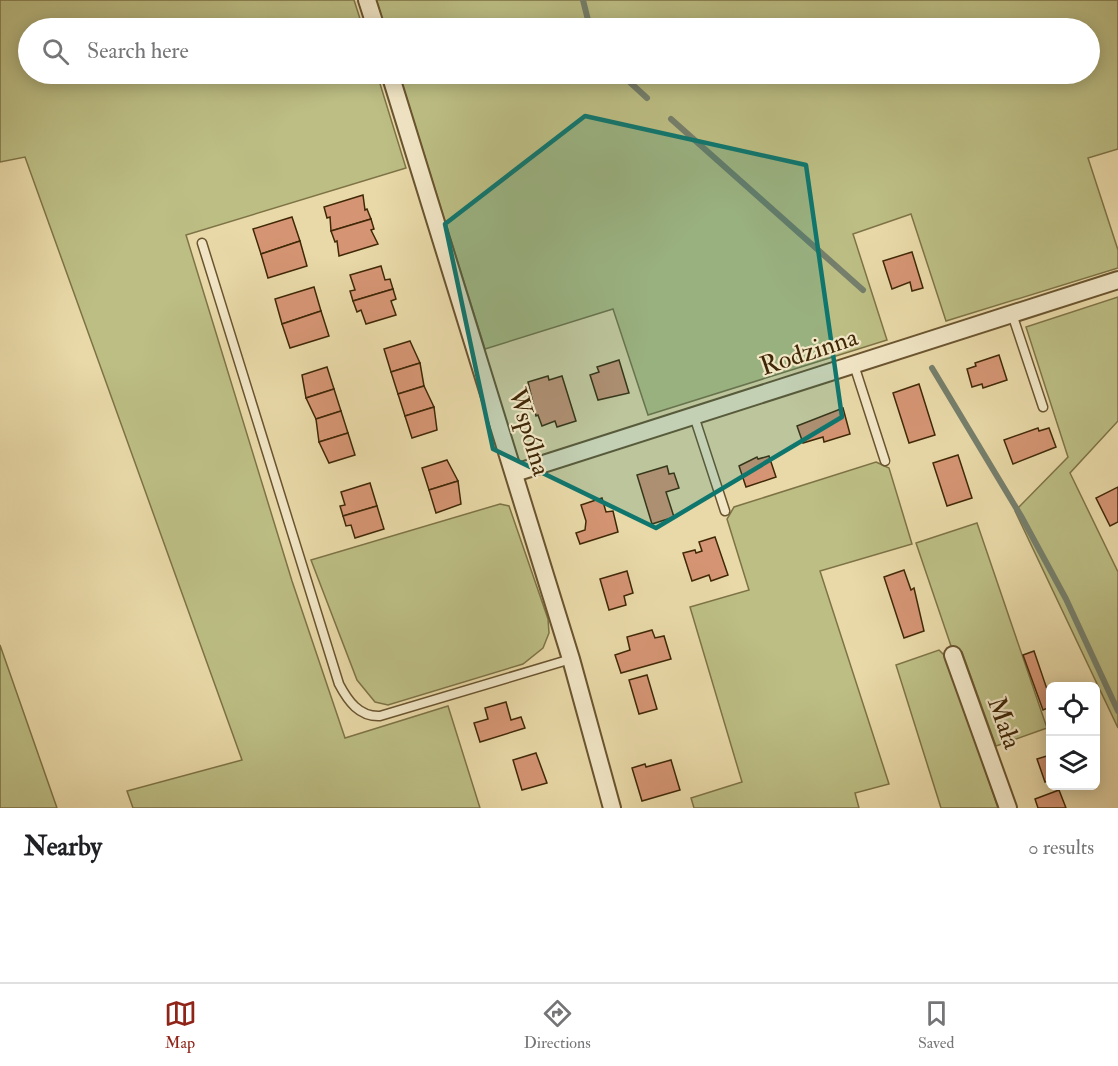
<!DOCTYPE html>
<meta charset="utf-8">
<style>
body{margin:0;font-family:"IM FELL Double Pica",serif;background:#f2f2f2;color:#202124}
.controls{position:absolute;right:18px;bottom:18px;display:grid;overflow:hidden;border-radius:9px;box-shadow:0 3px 15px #0003}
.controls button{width:54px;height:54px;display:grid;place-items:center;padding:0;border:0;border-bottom:2px solid #e0e0e0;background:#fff;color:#202124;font:30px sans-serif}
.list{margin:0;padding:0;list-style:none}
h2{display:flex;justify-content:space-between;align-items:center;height:78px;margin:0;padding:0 24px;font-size:26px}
h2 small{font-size:20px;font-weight:400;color:#757577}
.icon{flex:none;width:33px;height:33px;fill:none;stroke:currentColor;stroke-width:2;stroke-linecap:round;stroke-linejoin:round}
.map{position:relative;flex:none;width:1118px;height:808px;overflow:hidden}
.search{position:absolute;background:#fff;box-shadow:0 3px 15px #0003;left:18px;right:18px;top:18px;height:66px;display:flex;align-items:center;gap:15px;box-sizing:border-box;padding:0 21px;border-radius:33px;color:#757577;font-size:22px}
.sheet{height:174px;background:#fff}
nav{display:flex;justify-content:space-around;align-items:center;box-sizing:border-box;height:84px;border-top:2px solid #e0e0e0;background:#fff;font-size:16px;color:#757577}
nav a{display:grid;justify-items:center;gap:3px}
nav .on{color:#8f2418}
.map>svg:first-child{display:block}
.green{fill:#bcbe84;stroke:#7e7346;stroke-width:1.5}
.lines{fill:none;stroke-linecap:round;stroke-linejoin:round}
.stream{stroke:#757f6c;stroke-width:6}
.building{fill:#d59574;stroke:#402807;stroke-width:1.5}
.service-casing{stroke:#6a542f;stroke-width:11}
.minor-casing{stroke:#6a542f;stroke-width:20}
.service{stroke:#f1e6c6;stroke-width:8}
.minor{stroke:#f1e6c6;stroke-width:16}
.marked{fill:#0f766e;fill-opacity:0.2;stroke:#0f766e;stroke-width:4.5;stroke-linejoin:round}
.labels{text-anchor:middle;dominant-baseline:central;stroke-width:4.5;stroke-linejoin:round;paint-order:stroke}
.street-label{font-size:26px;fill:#402807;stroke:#f1e6c6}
</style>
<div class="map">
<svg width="1118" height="808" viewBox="0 0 1118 808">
<rect width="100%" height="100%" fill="#e9d9a8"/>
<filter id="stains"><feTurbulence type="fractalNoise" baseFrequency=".00333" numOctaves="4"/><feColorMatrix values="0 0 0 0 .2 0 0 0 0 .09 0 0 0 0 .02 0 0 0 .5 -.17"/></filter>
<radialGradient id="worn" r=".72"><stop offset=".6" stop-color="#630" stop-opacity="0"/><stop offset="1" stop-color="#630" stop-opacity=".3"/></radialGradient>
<g class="green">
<path d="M0,0H354L363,28H28V74H377L406,168L186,235L292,581L345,738L448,706L480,808H133L127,791L242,760L25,157L0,162Z"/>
<path d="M376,0H1118V149L1088,158L1118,250V268L946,321L911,214L853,234L887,340L648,415L613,309L485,349L399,74H1090V28H385Z"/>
<path d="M1118,297V421L1070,473L1118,572V728L1015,511L1068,457L1026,327Z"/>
<path d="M876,462L889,468L912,544L820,571L889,784L855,793L859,808H694L691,798L742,782L690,607L749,590L727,519L734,507Z"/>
<path d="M500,504L509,506L548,619L549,633L543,648L523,664L388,705L375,702L357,680L311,560Z"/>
<path d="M977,523L1047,728L996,746L962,652L951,646L916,543Z"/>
<path d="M0,645L57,808H0Z"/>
<path d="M939,650L947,658L998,808H941L896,665Z"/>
</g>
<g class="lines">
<g class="stream">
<path d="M583,0L590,28"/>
<path d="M621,74L647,98"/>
<path d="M671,119L863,290"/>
<path d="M932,368L1021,516L1066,599L1118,711"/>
</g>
</g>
<g class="building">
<path d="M363,195L365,210L367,209L371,219L331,231L330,217L327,218L324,207Z"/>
<path d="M292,217L300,241L261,254L253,229Z"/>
<path d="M371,219L374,229L371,230L378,244L339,256L337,241L335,242L331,231Z"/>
<path d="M300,241L307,266L268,278L261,254Z"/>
<path d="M912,252L923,288L912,291L910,282L892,289L883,261Z"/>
<path d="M381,266L385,280L390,279L393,289L353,301L350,291L355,290L350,275Z"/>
<path d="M314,287L321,311L282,324L275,299Z"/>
<path d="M393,289L396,299L391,301L396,315L366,324L361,310L357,312L353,301Z"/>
<path d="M321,311L329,336L290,348L282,324Z"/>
<path d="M410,341L420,363L391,372L384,349Z"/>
<path d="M999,355L1007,380L983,388L982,384L972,387L967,369L976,366L975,363Z"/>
<path d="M619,360L629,393L598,400L590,375L599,372L597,367Z"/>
<path d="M420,363L424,386L398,394L391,372Z"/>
<path d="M327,367L334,389L306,398L302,375Z"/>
<path d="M548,376L549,380L562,376L576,421L557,427L555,421L542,426L538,415L536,416L528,382Z"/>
<path d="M919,384L935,435L909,443L893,393Z"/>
<path d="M424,386L434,407L405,416L398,394Z"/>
<path d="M334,389L341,411L316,419L306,398Z"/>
<path d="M434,407L437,430L412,438L405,416Z"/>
<path d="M843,408L850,434L824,442L823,437L803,443L797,426Z"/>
<path d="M341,411L348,433L319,442L316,419Z"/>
<path d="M1038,428L1039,431L1049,428L1056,447L1013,464L1004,440Z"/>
<path d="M348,433L355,455L329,463L319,442Z"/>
<path d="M958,455L972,498L947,506L933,463Z"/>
<path d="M769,456L776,477L746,487L739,466L757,457L758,459Z"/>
<path d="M447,460L458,481L429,490L422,468Z"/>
<path d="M667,466L669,474L674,473L679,488L666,492L674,517L652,524L637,475Z"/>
<path d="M458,481L461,504L436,513L429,490Z"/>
<path d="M370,483L377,506L343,516L340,506L345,505L341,492Z"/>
<path d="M1118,487V522L1110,526L1096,498Z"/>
<path d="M602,498L606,512L613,511L618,532L580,544L576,533L585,530L586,521L581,505Z"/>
<path d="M377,506L384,529L355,538L351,525L346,526L343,516Z"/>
<path d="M715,537L728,575L711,581L709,575L692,581L683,553L695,550L696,553L702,551L699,542Z"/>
<path d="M904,570L911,590L914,588L924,631L904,638L884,577Z"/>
<path d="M627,571L633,593L624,596L626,605L609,610L600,579Z"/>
<path d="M652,630L655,638L664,636L671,659L621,673L615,655L630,650L627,637Z"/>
<path d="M1034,651L1050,698V707L1043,710L1023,655Z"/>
<path d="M647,675L657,709L639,714L629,680Z"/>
<path d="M506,702L511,720L521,717L525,728L480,742L474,723L488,719L485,708Z"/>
<path d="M536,753L547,783L522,790L513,760Z"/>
<path d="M1050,755V780L1045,782L1037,759Z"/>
<path d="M671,760L680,790L642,801L632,768L645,764L646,767Z"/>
<path d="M1059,790L1066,808H1038L1035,799Z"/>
</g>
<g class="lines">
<defs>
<g id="service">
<path d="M202,243L339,684C348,701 359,717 380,716L571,659"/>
<path d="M1012,314L1043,407"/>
<path d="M854,365L885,461"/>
<path d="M694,416L725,511"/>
</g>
<g id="minor">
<path d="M367,0L376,28"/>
<path d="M390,74L571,659L612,808"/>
<path d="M515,473L1118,280"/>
<path d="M953,655L1008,808"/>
</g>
</defs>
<use href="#service" class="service-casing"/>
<use href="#minor" class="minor-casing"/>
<use href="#service" class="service"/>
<use href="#minor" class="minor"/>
</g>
<path class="marked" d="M585,116L806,165L842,417L656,528L493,449L445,224Z"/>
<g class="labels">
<g class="street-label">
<text transform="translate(809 352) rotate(-18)">Rodzinna</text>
<text transform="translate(529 432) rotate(73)">Wspólna</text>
<text transform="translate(1004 723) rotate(70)">Mała</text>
</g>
</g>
<rect width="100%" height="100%" filter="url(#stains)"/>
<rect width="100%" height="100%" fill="url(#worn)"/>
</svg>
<div class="controls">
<button><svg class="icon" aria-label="locate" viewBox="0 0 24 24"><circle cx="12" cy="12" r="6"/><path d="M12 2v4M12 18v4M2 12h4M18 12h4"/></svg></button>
<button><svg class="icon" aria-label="layers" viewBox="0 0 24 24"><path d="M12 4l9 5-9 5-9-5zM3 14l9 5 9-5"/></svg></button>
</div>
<div class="search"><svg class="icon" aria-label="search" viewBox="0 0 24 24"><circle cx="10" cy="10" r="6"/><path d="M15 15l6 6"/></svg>Search here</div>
</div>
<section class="sheet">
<h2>Nearby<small>0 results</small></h2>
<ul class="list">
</ul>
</section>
<nav>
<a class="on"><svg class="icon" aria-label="map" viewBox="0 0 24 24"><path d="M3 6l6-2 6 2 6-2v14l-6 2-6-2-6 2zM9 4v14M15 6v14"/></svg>Map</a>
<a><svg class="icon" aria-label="directions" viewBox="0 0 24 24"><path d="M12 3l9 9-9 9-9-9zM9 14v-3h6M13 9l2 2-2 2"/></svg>Directions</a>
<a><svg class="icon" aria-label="saved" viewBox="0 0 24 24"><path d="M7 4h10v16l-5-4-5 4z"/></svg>Saved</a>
</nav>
